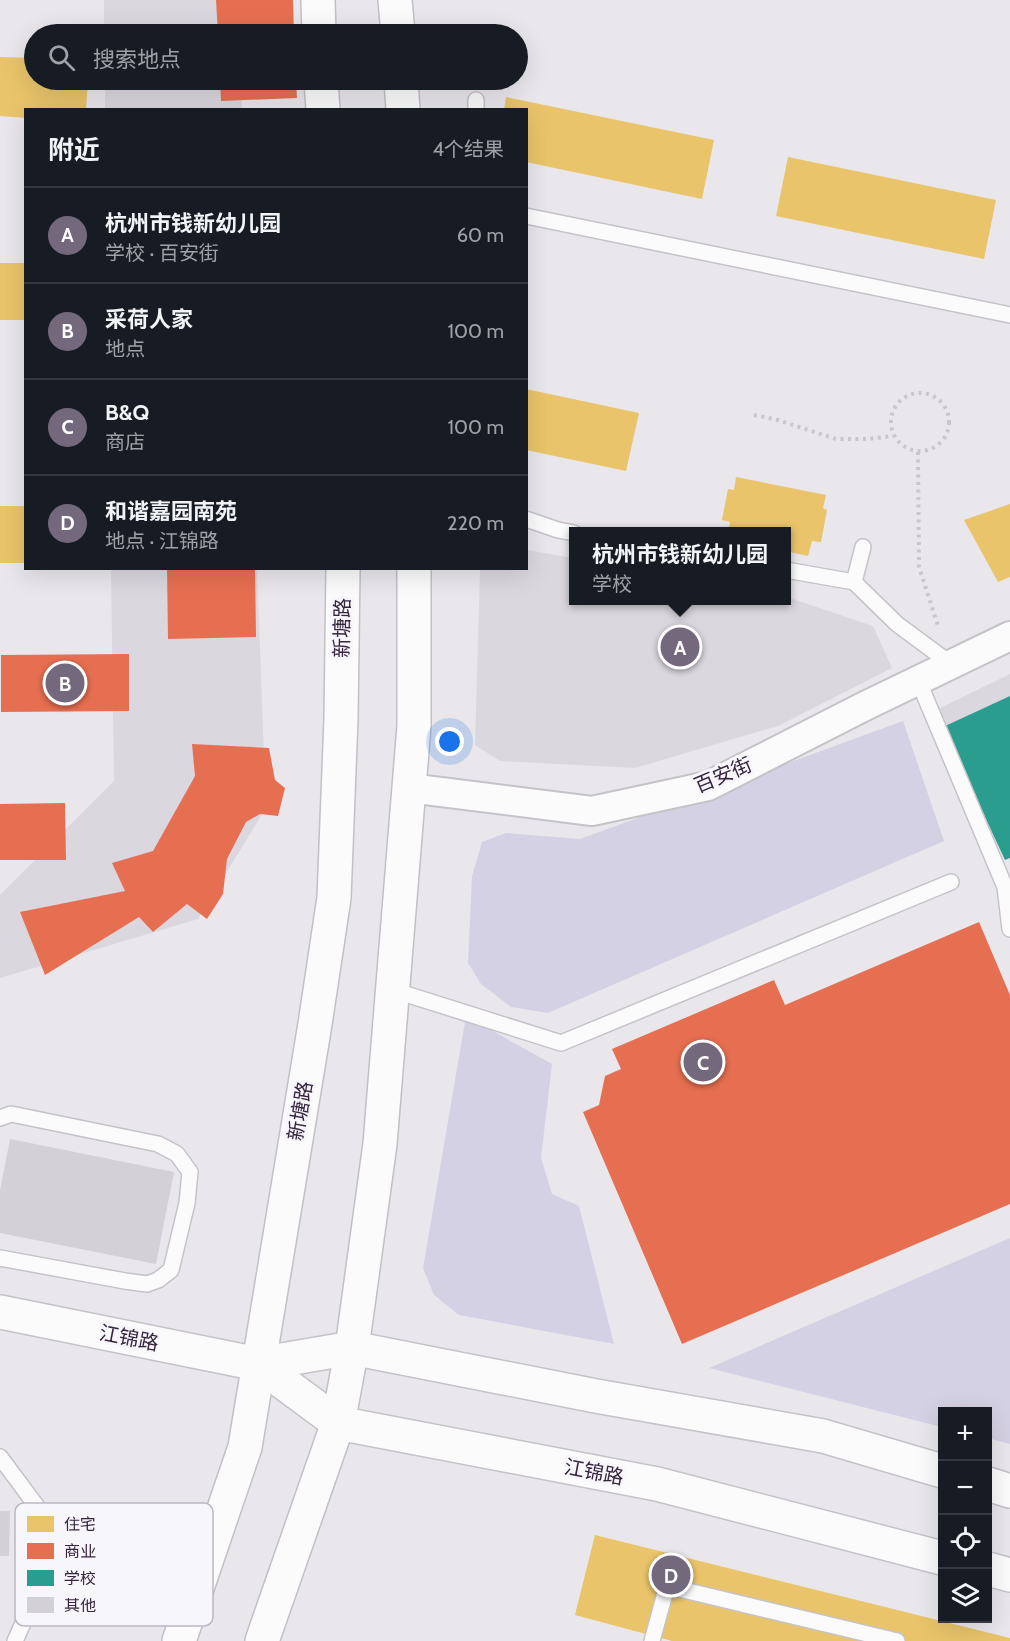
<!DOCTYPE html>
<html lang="zh">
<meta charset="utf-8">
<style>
body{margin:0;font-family:Cabin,"Noto Sans SC",sans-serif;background:#20242c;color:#f1f3f6}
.controls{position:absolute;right:18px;bottom:18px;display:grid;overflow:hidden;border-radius:0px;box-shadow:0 6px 24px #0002}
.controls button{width:54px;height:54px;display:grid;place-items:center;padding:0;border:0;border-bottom:2px solid #363941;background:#171b24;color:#f1f3f6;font:30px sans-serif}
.you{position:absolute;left:450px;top:742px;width:21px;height:21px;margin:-15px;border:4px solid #fff;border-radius:50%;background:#1a73e8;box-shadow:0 0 0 9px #1a73e833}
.badge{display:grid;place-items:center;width:39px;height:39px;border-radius:50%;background:#74697c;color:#fff;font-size:20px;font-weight:700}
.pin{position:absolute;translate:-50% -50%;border:3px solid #fff;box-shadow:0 2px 6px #0006}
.popup{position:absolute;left:569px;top:527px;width:222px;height:78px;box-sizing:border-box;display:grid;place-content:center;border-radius:0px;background:#171b24;filter:drop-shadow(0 2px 4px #0005);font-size:20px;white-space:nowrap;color:#9ea1a6}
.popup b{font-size:22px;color:#f1f3f6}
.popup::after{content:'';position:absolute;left:50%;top:100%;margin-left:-12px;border:12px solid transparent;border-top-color:#171b24}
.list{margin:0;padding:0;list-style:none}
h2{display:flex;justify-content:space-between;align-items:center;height:78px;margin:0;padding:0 24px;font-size:26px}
h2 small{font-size:20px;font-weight:400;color:#9ea1a6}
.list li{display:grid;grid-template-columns:39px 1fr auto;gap:18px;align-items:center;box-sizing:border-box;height:96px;padding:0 24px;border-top:2px solid #363941}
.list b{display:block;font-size:22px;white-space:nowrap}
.list p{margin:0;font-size:20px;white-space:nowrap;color:#9ea1a6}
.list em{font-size:20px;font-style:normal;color:#9ea1a6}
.icon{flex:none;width:33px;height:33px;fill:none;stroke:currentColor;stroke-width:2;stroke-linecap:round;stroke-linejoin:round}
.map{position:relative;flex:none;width:1010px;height:1641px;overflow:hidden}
.search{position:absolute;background:#171b24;box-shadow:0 6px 24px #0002;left:24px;top:24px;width:504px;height:66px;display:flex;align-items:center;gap:15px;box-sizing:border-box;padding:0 21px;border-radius:33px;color:#9ea1a6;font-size:22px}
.panel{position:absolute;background:#171b24;box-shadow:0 6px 24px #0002;left:24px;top:108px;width:504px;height:462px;border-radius:0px}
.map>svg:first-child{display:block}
.built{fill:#dbd7df}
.green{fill:#d5d1e4}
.homes{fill:#e9c46a}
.shops{fill:#e76f51}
.schools{fill:#2a9d8f}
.building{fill:#d3d0d6}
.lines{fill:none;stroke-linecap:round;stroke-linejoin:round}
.service-casing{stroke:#c5c3c8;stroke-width:18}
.minor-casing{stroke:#c5c3c8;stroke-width:32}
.tertiary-casing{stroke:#c5c3c8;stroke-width:36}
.secondary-casing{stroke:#c2bfc6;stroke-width:36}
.path{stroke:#cac5ce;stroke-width:4;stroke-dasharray:3 4.5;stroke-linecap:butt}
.service{stroke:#fcfbfc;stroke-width:15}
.minor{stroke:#fcfbfc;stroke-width:28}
.tertiary{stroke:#fcfbfc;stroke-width:33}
.secondary{stroke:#fcfbfc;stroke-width:33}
.labels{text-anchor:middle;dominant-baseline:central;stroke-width:6;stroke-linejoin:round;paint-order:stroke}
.street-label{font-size:20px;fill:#35253f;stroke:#f7f6fa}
.key{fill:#f7f6fa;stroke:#bdb7c2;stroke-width:1.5}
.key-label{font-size:16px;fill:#35253f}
</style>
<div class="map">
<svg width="1010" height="1641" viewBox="0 0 1010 1641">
<rect width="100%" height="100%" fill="#e9e7ec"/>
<g class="built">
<path d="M104,0H238L239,34H104Z"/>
<path d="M105,80H241L242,109H105Z"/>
<path d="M527,550L573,558L574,600H786L787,597L873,626L892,668L778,726L635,768L500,761L475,745L480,569L526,568Z"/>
<path d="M111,569H257L266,808L198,919L0,978V895L114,781Z"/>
<path d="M1010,674V854L936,710Z"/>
</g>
<g class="green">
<path d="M903,721L944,841L548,1013L511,1007L481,984L468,963L472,876L482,842L506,833L580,839Z"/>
<path d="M466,1016L552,1064L541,1158L552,1194L579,1206L614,1344L459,1315L434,1295L423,1268Z"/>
<path d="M1010,1238V1444L988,1438V1412H942V1427L709,1368Z"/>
</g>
<g class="homes">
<path d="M0,57L34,58V80H88L86,110H26V118L0,116Z"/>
<path d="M506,97L714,140L702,199L526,162V110H504Z"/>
<path d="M788,157L996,200L984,259L776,216Z"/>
<rect x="0" y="263" width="26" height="57"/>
<path d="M526,389L639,413L626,471L526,450Z"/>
<path d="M736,477L826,495L823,508L827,510L821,542L812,541L808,556L786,551V532H728L730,522L722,520L728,489L734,490Z"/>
<path d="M1010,504V577L998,582L964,520Z"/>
<rect x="0" y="506" width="26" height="57"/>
<path d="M595,1535L1010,1638V1641H672L575,1615Z"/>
</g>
<g class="shops">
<path d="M216,0H293L294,34H218Z"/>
<path d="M220,80H296L297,98L221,101Z"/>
<path d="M167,568H255L256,637L168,639Z"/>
<path d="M129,654V711L1,712V655Z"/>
<path d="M192,744L269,748L275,780L285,788L278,816L260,814L246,822L227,859L223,894L207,919L187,904L153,932L139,917L45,975L20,912L125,891L112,863L153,851L195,776Z"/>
<path d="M65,803L66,860H0V804Z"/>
<path d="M979,922L1010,995V1204L682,1344L583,1112L599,1105L605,1076L621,1069L612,1049L774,980L785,1005Z"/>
</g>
<path class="schools" d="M1010,696V858L1005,860L943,727Z"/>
<g class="building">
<path d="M10,1139L174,1172L156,1264L0,1233V1191Z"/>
<path d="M0,1511H10L9,1556H0Z"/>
</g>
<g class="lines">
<defs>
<g id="service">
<path d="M476,110V100"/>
<path d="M526,216L1010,315"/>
<path d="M526,519L558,530L574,533"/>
<path d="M786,570L854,582L897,624L951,664"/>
<path d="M854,582L863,547"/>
<path d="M918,680L1005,887L1010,929"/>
<path d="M393,990L561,1043L951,882"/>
<path d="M0,1118L11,1114L158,1144L177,1154L190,1172L187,1203L171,1270L158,1280L147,1284L125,1281L0,1258"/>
<path d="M0,1457L44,1516V1576L15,1641"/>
<path d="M652,1641L667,1586L897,1641"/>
</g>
<path id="minor" d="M409,788L592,811L708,786L865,706L1010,636"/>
<g id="tertiary">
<path d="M0,1312L258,1364L352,1348L596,1396L823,1436L942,1471"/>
<path d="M258,1364L338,1423L657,1484L942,1558"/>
<path d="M988,1484L1010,1491"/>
<path d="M988,1569L1010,1575"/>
</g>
<g id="secondary">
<path d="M318,0L319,34"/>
<path d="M395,0L398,34"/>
<path d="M321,80L323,110"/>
<path d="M401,80L403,110"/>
<path d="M179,1641L245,1447L315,1024L334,898L341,719L343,568"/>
<path d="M262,1641L338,1423L352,1348L380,1144L414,726V568"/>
</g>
</defs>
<use href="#service" class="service-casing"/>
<use href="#minor" class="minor-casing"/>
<use href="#tertiary" class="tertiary-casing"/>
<use href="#secondary" class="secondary-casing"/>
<g class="path">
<circle cx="920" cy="422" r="29"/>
<path d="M754,415L778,420L836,439H868L893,436"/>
<path d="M918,452L919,567L939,629"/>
</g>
<use href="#service" class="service"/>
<use href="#minor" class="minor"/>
<use href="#tertiary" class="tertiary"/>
<use href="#secondary" class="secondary"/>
</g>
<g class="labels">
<g class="street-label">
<text transform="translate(342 628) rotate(-89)">新塘路</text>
<text transform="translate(723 775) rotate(-23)">百安街</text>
<text transform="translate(300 1111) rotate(-80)">新塘路</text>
<text transform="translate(129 1338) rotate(11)">江锦路</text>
<text transform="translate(594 1472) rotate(11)">江锦路</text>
</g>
</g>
<rect x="15" y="1503" width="198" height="123" rx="9" class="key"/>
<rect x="27" y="1516" width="27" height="16" fill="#e9c46a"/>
<rect x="27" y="1543" width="27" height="16" fill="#e76f51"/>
<rect x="27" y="1570" width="27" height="16" fill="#2a9d8f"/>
<rect x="27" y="1597" width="27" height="16" fill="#d3d0d6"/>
<g class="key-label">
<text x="64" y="1530">住宅</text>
<text x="64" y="1557">商业</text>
<text x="64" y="1584">学校</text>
<text x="64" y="1611">其他</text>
</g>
</svg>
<div class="controls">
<button>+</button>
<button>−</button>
<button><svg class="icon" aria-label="locate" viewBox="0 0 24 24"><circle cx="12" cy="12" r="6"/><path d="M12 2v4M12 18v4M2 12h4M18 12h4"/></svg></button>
<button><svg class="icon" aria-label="layers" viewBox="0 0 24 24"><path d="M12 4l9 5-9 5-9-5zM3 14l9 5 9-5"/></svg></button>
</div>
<div class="you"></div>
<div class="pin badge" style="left:680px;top:647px">A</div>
<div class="popup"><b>杭州市钱新幼儿园</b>学校</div>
<div class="pin badge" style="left:65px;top:683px">B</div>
<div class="pin badge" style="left:703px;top:1062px">C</div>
<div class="pin badge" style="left:671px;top:1575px">D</div>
<div class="search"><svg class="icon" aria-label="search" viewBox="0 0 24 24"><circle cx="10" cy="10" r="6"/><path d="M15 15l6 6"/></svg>搜索地点</div>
<section class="panel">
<h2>附近<small>4个结果</small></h2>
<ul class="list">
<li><span class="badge">A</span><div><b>杭州市钱新幼儿园</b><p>学校 · 百安街</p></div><em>60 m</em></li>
<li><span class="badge">B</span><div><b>采荷人家</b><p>地点</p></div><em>100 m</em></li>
<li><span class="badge">C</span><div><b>B&amp;Q</b><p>商店</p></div><em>100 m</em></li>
<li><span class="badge">D</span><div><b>和谐嘉园南苑</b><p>地点 · 江锦路</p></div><em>220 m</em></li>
</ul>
</section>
</div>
